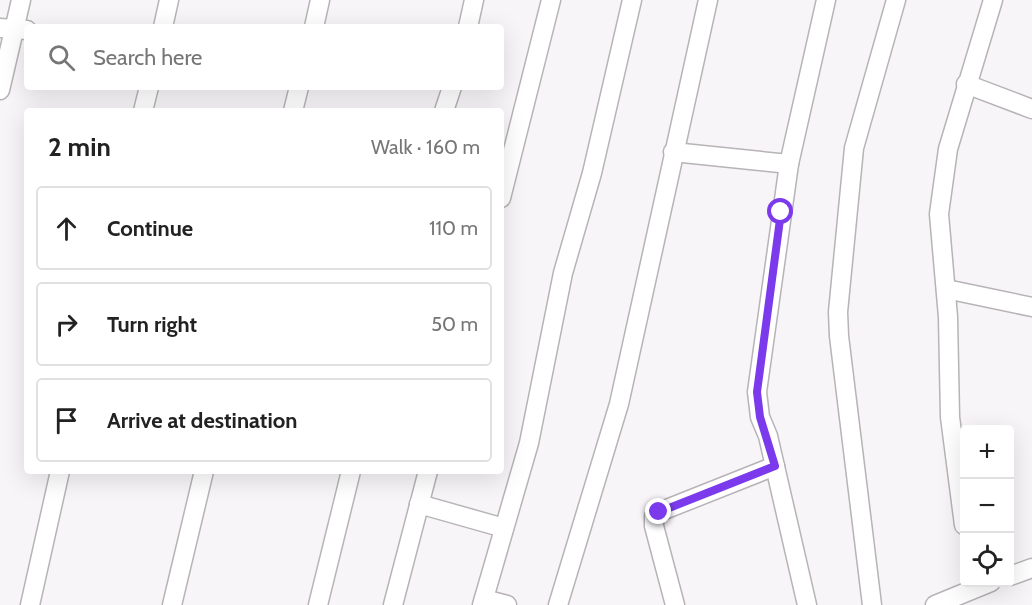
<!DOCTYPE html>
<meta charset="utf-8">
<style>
body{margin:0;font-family:Cabin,sans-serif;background:#f2f2f2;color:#222}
.controls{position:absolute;right:18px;bottom:18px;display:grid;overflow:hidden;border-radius:6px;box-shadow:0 6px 24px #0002}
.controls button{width:54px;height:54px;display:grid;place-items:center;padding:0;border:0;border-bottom:2px solid #e0e0e0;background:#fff;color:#222;font:30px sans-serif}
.stop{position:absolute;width:18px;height:18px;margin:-14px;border:4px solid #7c3aed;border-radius:50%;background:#fff}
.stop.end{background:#7c3aed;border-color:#fff;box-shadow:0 2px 6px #0008}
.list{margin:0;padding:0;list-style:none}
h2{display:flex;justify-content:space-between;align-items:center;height:78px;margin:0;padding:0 24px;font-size:26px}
h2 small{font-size:20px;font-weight:400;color:#767676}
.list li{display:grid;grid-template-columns:39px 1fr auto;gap:18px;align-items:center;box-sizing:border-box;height:84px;margin:0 12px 12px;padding:0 12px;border:2px solid #e0e0e0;border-radius:6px}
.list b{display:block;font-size:22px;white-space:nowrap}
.list em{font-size:20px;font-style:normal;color:#767676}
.icon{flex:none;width:33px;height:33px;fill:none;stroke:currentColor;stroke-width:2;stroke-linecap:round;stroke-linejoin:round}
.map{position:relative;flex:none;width:1032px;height:605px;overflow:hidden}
.search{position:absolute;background:#fff;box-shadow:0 6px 24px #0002;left:24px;top:24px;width:480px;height:66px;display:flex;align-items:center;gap:15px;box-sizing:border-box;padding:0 21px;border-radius:6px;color:#767676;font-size:22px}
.panel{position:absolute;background:#fff;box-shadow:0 6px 24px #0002;left:24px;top:108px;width:480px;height:366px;border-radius:6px}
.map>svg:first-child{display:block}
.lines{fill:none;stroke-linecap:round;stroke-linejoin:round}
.street-casing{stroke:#b7b3b7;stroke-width:21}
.street{stroke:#fff;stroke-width:18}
.route{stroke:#7c3aed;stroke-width:8}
</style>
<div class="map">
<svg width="1032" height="605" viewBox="0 0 1032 605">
<rect width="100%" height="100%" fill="#f8f5f9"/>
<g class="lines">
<defs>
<g id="street">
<path d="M163,27L169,0"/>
<path d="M314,27L320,0"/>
<path d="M468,27L474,0"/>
<path d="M0,28L27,30"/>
<path d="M966,84L1032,109"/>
<path d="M0,90L21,0"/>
<path d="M143,111L149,87"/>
<path d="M293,111L299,87"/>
<path d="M444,111L452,87"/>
<path d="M673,152L789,164"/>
<path d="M501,198L551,0"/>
<path d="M946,289L1032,307"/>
<path d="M419,504L504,528"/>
<path d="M964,525L950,417L948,317L939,214L948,149L993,0"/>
<path d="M1010,576L1032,568"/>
<path d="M484,599L507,605"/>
<path d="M30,605L60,471"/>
<path d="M172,605L204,471"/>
<path d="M318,605L351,471"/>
<path d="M393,605L428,471"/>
<path d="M482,605L529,443L563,273L592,173L632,0"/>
<path d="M558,605L619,404L708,0"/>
<path d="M675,605L654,526V517L659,512L775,466"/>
<path d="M807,605L768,436L760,417L757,392L789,164L826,0"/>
<path d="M872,605L839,336L838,312L854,148L896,0"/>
<path d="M935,605L991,582"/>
</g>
</defs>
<use href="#street" class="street-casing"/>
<use href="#street" class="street"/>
</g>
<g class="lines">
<path class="route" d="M659,512L775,466L760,417L757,392L781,212"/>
</g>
</svg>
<div class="controls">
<button>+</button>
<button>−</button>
<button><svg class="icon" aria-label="locate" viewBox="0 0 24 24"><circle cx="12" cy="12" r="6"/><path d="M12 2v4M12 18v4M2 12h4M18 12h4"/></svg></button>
</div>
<div class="stop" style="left:781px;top:212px"></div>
<div class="stop end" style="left:659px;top:512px"></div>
<div class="search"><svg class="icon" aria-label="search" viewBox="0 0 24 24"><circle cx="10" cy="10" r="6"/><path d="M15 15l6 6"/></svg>Search here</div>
<section class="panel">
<h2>2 min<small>Walk · 160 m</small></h2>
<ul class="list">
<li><svg class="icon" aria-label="ahead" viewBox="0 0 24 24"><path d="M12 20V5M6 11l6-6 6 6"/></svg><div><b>Continue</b></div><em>110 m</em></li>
<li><svg class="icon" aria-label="right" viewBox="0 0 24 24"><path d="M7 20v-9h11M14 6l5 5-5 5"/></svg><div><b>Turn right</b></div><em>50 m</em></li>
<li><svg class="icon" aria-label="arrive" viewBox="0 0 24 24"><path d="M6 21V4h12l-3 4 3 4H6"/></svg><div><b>Arrive at destination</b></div></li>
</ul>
</section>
</div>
